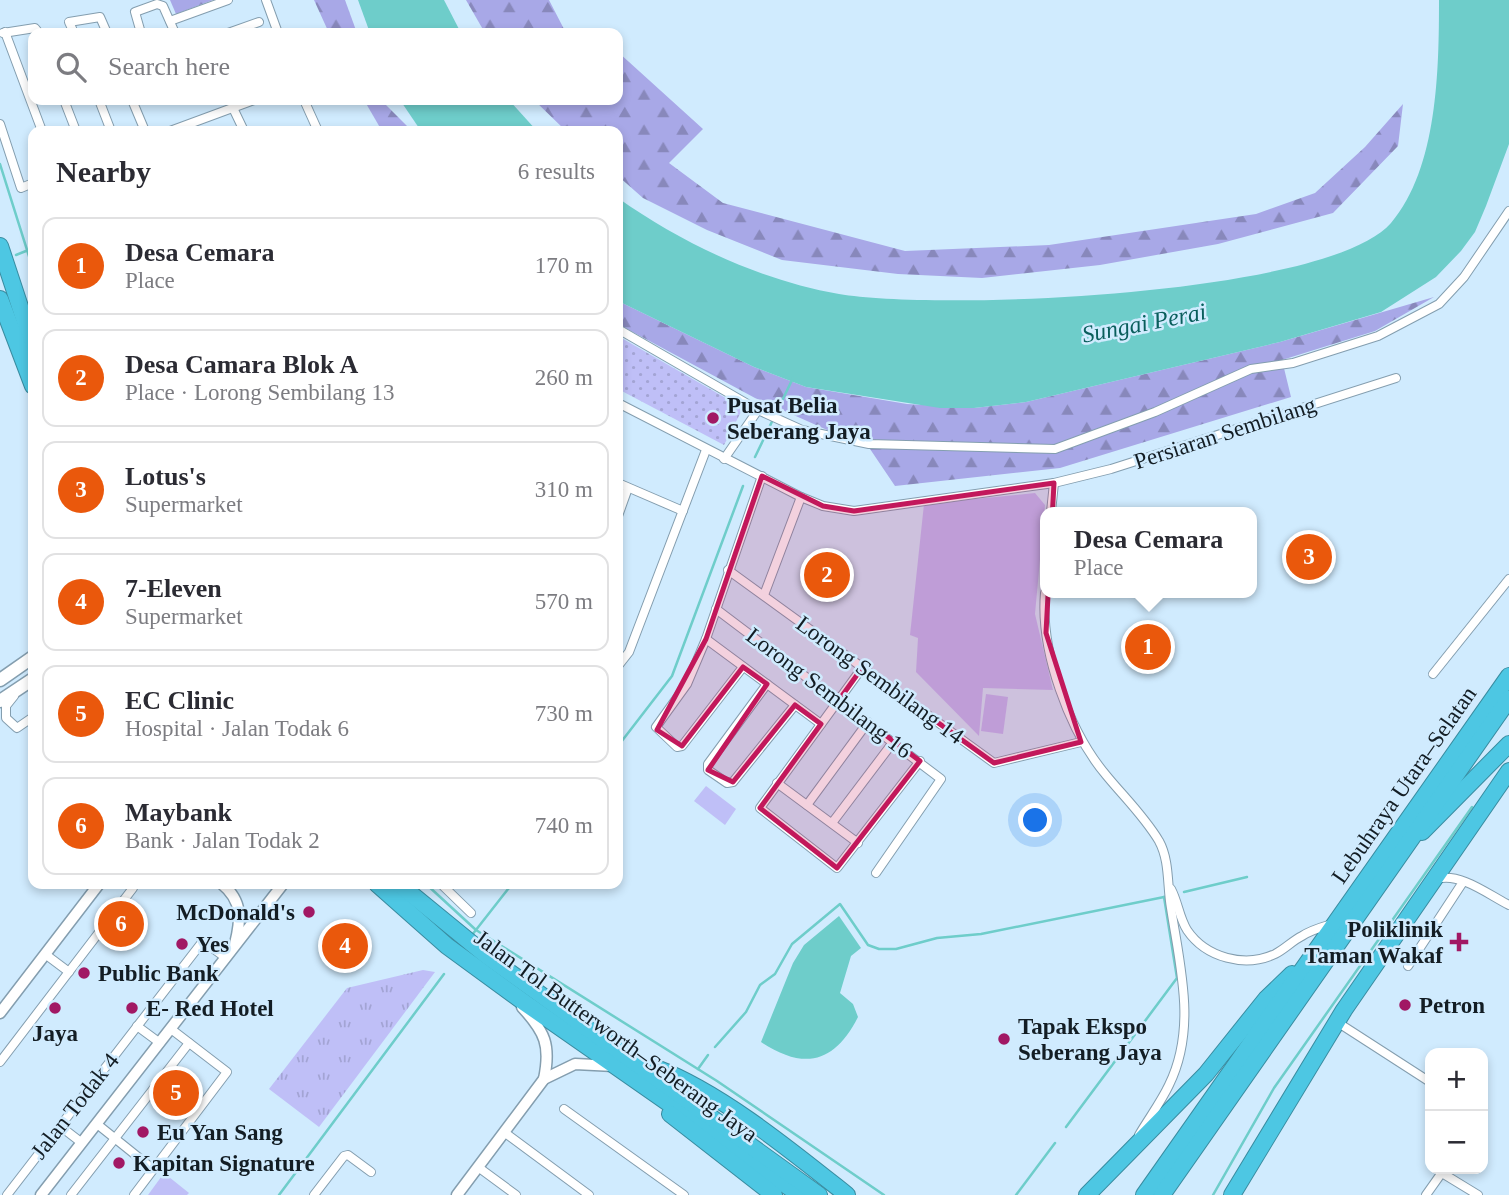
<!DOCTYPE html>
<meta charset="utf-8">
<style>
body{margin:0;font-family:Georgia,serif;background:#f2f2f3;color:#2b2b33}
.controls{position:absolute;right:21px;bottom:21px;display:grid;overflow:hidden;border-radius:14px;box-shadow:0 4px 10px #0003}
.controls button{width:63px;height:63px;display:grid;place-items:center;padding:0;border:0;border-bottom:2px solid #e1e1e2;background:#fff;color:#2b2b33;font:35px sans-serif}
.you{position:absolute;left:1036px;top:821px;width:24px;height:24px;margin:-18px;border:5px solid #fff;border-radius:50%;background:#1a73e8;box-shadow:0 0 0 10px #1a73e833}
.badge{display:grid;place-items:center;width:46px;height:46px;border-radius:50%;background:#ea580c;color:#fff;font-size:23px;font-weight:700}
.pin{position:absolute;translate:-50% -50%;border:4px solid #fff;box-shadow:0 2px 7px #0006}
.popup{position:absolute;left:1040px;top:507px;width:217px;height:91px;box-sizing:border-box;display:grid;place-content:center;border-radius:14px;background:#fff;filter:drop-shadow(0 2px 5px #0005);font-size:23px;white-space:nowrap;color:#7c7c81}
.popup b{font-size:26px;color:#2b2b33}
.popup::after{content:'';position:absolute;left:50%;top:100%;margin-left:-14px;border:14px solid transparent;border-top-color:#fff}
.list{margin:0;padding:0;list-style:none}
h2{display:flex;justify-content:space-between;align-items:center;height:91px;margin:0;padding:0 28px;font-size:30px}
h2 small{font-size:23px;font-weight:400;color:#7c7c81}
.list li{display:grid;grid-template-columns:46px 1fr auto;gap:21px;align-items:center;box-sizing:border-box;height:98px;margin:0 14px 14px;padding:0 14px;border:2px solid #e1e1e2;border-radius:14px}
.list b{display:block;font-size:26px;white-space:nowrap}
.list p{margin:0;font-size:23px;white-space:nowrap;color:#7c7c81}
.list em{font-size:23px;font-style:normal;color:#7c7c81}
.icon{flex:none;width:38px;height:38px;fill:none;stroke:currentColor;stroke-width:2;stroke-linecap:round;stroke-linejoin:round}
.map{position:relative;flex:none;width:1509px;height:1195px;overflow:hidden}
.search{position:absolute;background:#fff;box-shadow:0 4px 10px #0003;left:28px;top:28px;width:595px;height:77px;display:flex;align-items:center;gap:18px;box-sizing:border-box;padding:0 24px;border-radius:14px;color:#7c7c81;font-size:26px}
.panel{position:absolute;background:#fff;box-shadow:0 4px 10px #0003;left:28px;top:126px;width:595px;height:763px;border-radius:14px}
.map>svg:first-child{display:block}
.grass{fill:url(#grass-tufts)}
.forest{fill:url(#forest-firs)}
.park{fill:url(#park-dots)}
.pitch{fill:#bfbff7}
.water{fill:#6ecdca}
.lines{fill:none;stroke-linecap:round;stroke-linejoin:round}
.stream{stroke:#6ecdca;stroke-width:2.5}
.minor-casing{stroke:#849eaf;stroke-width:10}
.tertiary-casing{stroke:#849eaf;stroke-width:13}
.secondary-casing{stroke:#849eaf;stroke-width:15}
.motorway-casing{stroke:#398ca0;stroke-width:18}
.minor{stroke:#fff;stroke-width:8}
.tertiary{stroke:#fff;stroke-width:10}
.secondary{stroke:#fff;stroke-width:12}
.motorway{stroke:#4dc7e3;stroke-width:16}
.marked{fill:#c2185b;fill-opacity:0.2;stroke:#c2185b;stroke-width:5;stroke-linejoin:round}
.poi-dot{fill:#a11864;stroke:#d0ebfe;stroke-width:2.5}
.labels{text-anchor:middle;dominant-baseline:central;stroke-width:5;stroke-linejoin:round;paint-order:stroke}
.poi-label{font-size:23px;font-weight:bold;fill:#131d24;stroke:#d0ebfe;text-anchor:start}
.street-label{font-size:23px;fill:#131d24;stroke:#d0ebfe}
.water-label{font-size:24px;font-style:italic;fill:#095e5c;stroke:#d0ebfe}
</style>
<div class="map">
<svg width="1509" height="1195" viewBox="0 0 1509 1195">
<defs>
<pattern id="grass-tufts" width="24" height="20" patternUnits="userSpaceOnUse" patternTransform="scale(1.75)"><rect width="24" height="20" fill="#bfbff7"/><path d="M3 7l-1-3M5 7V3M7 7l1-3M15 17l-1-3M17 17v-4M19 17l1-3" fill="none" stroke="#a3a4d4"/></pattern>
<pattern id="forest-firs" width="22" height="20" patternUnits="userSpaceOnUse" patternTransform="scale(1.75)"><rect width="22" height="20" fill="#a8a8e7"/><path d="M5 1l3.5 6h-7zM16 11l3.5 6h-7z" fill="#88b"/></pattern>
<pattern id="park-dots" width="8" height="8" patternUnits="userSpaceOnUse" patternTransform="scale(1.75)"><rect width="8" height="8" fill="#bfbff7"/><path d="M2 2h.1M6 6h.1" fill="none" stroke="#a3a4d4" stroke-width="1.8" stroke-linecap="round"/></pattern>
</defs>
<rect width="100%" height="100%" fill="#d0ebfe"/>
<path class="grass" d="M423,970L435,972L319,1127L269,1089L347,988Z"/>
<g class="forest">
<path d="M170,0H213L176,14Z"/>
<path d="M314,0H345L357,33H329Z"/>
<path d="M466,0H549L566,33H485Z"/>
<path d="M618,52L703,129L669,163L723,203L905,251L1049,245L1256,214L1315,193L1365,147L1403,104L1398,146L1333,213L1218,244L1100,265L982,278L898,274L782,260L707,230L643,198L618,176V131H566L534,100H618Z"/>
<path d="M364,100H381L412,131H382Z"/>
<path d="M1434,297L1375,331L1282,360L1291,397L1060,468L895,486L870,449L755,398L618,324V301L754,367L806,387L907,404L974,408L1026,402L1280,342Z"/>
</g>
<path class="park" d="M618,336L743,408L724,445L618,389Z"/>
<g class="pitch">
<path d="M1035,493L1045,505L1035,614L1053,690L983,688L979,736L916,672L918,638L910,635L924,504Z"/>
<path d="M986,694L1008,697L1003,734L981,731Z"/>
<path d="M706,786L736,809L725,825L694,801Z"/>
<path d="M164,1173L189,1193L187,1195H148Z"/>
</g>
<g class="water">
<path d="M358,0H444L461,33H370Z"/>
<path d="M1439,0H1509V144L1486,206L1475,232L1461,251L1436,277L1381,312L1280,342L1026,402L974,408H940L806,387L754,367L618,301V198C683,244 760,280 839,294C937,311 1327,296 1391,223C1438,168 1439,69 1439,0Z"/>
<path d="M400,100H509L537,131H421Z"/>
<path d="M839,916L861,948L851,956L840,993L853,1004L858,1017C834,1064 804,1070 761,1042L793,963L804,945Z"/>
</g>
<g class="lines">
<g class="stream">
<path d="M0,164L33,269"/>
<path d="M16,255L26,251"/>
<path d="M755,457L793,378"/>
<path d="M618,746L672,676L743,486"/>
<path d="M426,884L476,930L717,1081L884,1195"/>
<path d="M1184,892L1247,877"/>
<path d="M472,935L512,884"/>
<path d="M715,1047L746,1012L760,985L775,974L792,944L840,904L868,945L879,949H896L937,938L981,934L1169,896"/>
<path d="M698,1069L708,1055"/>
<path d="M1066,1127L1177,978L1164,897"/>
<path d="M279,1195L444,974"/>
<path d="M1016,1195L1055,1143"/>
<path d="M1213,1195L1274,1088L1472,807"/>
</g>
<defs>
<g id="minor">
<path d="M266,0L278,33"/>
<path d="M170,21L228,0"/>
<path d="M5,32L42,131"/>
<path d="M3,33L35,28L39,33"/>
<path d="M74,33L69,22L100,17L107,33"/>
<path d="M141,33L135,12L157,4L163,6L175,33"/>
<path d="M228,33L259,22"/>
<path d="M64,100L76,131"/>
<path d="M99,100L111,131"/>
<path d="M132,100L145,131"/>
<path d="M304,100L318,131"/>
<path d="M233,108L244,131"/>
<path d="M0,124L21,188L33,183"/>
<path d="M170,131L254,100"/>
<path d="M618,329L758,410L802,430L869,444L1055,449L1155,412L1251,369L1293,363L1378,336L1439,304L1464,277L1509,211"/>
<path d="M618,403L801,497L823,506L854,511L1054,483L1111,469L1396,378"/>
<path d="M724,459L758,410"/>
<path d="M618,483L683,511"/>
<path d="M1051,512L1054,483"/>
<path d="M618,516L628,488"/>
<path d="M728,570L994,763L1081,742"/>
<path d="M1045,593C1040,651 1069,731 1106,775C1124,797 1144,816 1159,841C1170,861 1167,886 1171,908C1180,967 1197,1028 1169,1085C1161,1102 1149,1118 1139,1135"/>
<path d="M764,595L801,497"/>
<path d="M716,609L941,779L876,873"/>
<path d="M706,639L821,724"/>
<path d="M618,666L629,652L706,450"/>
<path d="M743,667L682,746L677,747L656,727L687,684L706,639L762,476"/>
<path d="M862,668L760,808L837,868L920,761"/>
<path d="M1433,674L1509,579"/>
<path d="M767,684L708,764V770L727,783L733,782L795,705"/>
<path d="M14,696L6,706V718L17,728L33,717"/>
<path d="M777,783L858,843"/>
<path d="M807,805L868,722"/>
<path d="M832,823L894,741"/>
<path d="M1437,879C1460,872 1489,895 1509,905"/>
<path d="M441,884L471,913"/>
<path d="M1171,889C1178,902 1179,917 1187,930C1206,958 1245,968 1275,954C1285,949 1292,941 1302,936C1311,930 1322,927 1332,924"/>
<path d="M45,954L69,972"/>
<path d="M1408,966L1463,882"/>
<path d="M1337,1022L1430,1082"/>
<path d="M137,1026L160,1043"/>
<path d="M0,1062L133,888L127,884"/>
<path d="M564,1109L684,1195"/>
<path d="M97,1124L153,1169"/>
<path d="M60,1126L82,1143"/>
<path d="M504,1132L589,1195"/>
<path d="M478,1167L516,1195"/>
<path d="M1442,1173L1478,1195"/>
<path d="M7,1195L203,941L226,958"/>
<path d="M71,1195L189,1043"/>
<path d="M134,1195L227,1072L171,1029"/>
<path d="M314,1195L344,1156L348,1155L371,1172"/>
<path d="M1426,1195L1443,1171"/>
</g>
<g id="tertiary">
<path d="M222,884C243,901 241,920 235,944"/>
<path d="M522,1007C545,1032 551,1045 544,1079"/>
<path d="M0,1013L99,884"/>
<path d="M41,1195L283,884"/>
<path d="M457,1195L544,1079L575,1064L614,1066"/>
</g>
<g id="secondary">
<path d="M0,680L33,657"/>
<path d="M0,701L33,679"/>
</g>
<g id="motorway">
<path d="M0,246L33,346"/>
<path d="M0,299L33,386"/>
<path d="M1422,832L1509,744"/>
<path d="M377,884L447,946L525,1003L800,1195"/>
<path d="M399,884L487,956L819,1195"/>
<path d="M656,1068C720,1092 793,1152 847,1195"/>
<path d="M670,1114L774,1195"/>
<path d="M1087,1195L1206,1074L1266,999L1292,974"/>
<path d="M1144,1195L1509,676"/>
<path d="M1162,1195L1509,699"/>
<path d="M1232,1195L1344,1010L1509,771"/>
</g>
</defs>
<use href="#minor" class="minor-casing"/>
<use href="#tertiary" class="tertiary-casing"/>
<use href="#secondary" class="secondary-casing"/>
<use href="#motorway" class="motorway-casing"/>
<use href="#minor" class="minor"/>
<use href="#tertiary" class="tertiary"/>
<use href="#secondary" class="secondary"/>
<use href="#motorway" class="motorway"/>
</g>
<path class="marked" d="M762,476L823,506L854,511L1054,483L1046,633L1081,742L994,763L862,668L839,700L920,761L837,868L760,808L821,724L795,705L733,782L708,770L767,684L743,667L682,746L657,730L706,639Z"/>
<g class="poi-dot">
<circle cx="713" cy="418" r="7"/>
<circle cx="309" cy="912" r="7"/>
<path d="M1455.5 931.5h7v7h7v7h-7v7h-7v-7h-7v-7h7z"/>
<circle cx="182" cy="944" r="7"/>
<circle cx="84" cy="973" r="7"/>
<circle cx="1405" cy="1005" r="7"/>
<circle cx="55" cy="1008" r="7"/>
<circle cx="132" cy="1008" r="7"/>
<circle cx="1004" cy="1039" r="7"/>
<circle cx="143" cy="1132" r="7"/>
<circle cx="119" cy="1163" r="7"/>
</g>
<g class="labels">
<g class="poi-label">
<text x="727" y="405">Pusat Belia<tspan x="727" dy="26">Seberang Jaya</tspan></text>
<text x="295" y="912" text-anchor="end">McDonald's</text>
<text x="1443" y="929" text-anchor="end">Poliklinik<tspan x="1443" dy="26">Taman Wakaf</tspan></text>
<text x="196" y="944">Yes</text>
<text x="98" y="973">Public Bank</text>
<text x="1419" y="1005">Petron</text>
<text x="146" y="1008">E- Red Hotel</text>
<text x="1018" y="1026">Tapak Ekspo<tspan x="1018" dy="26">Seberang Jaya</tspan></text>
<text x="55" y="1033" text-anchor="middle">Jaya</text>
<text x="157" y="1132">Eu Yan Sang</text>
<text x="133" y="1163">Kapitan Signature</text>
</g>
<g class="street-label">
<text transform="translate(1225 433) rotate(-18)">Persiaran Sembilang</text>
<text transform="translate(880 680) rotate(36)">Lorong Sembilang 14</text>
<text transform="translate(829 693) rotate(37)">Lorong Sembilang 16</text>
<text transform="translate(1404 785) rotate(-55)">Lebuhraya Utara–Selatan</text>
<text transform="translate(616 1036) rotate(36)">Jalan Tol Butterworth–Seberang Jaya</text>
<text transform="translate(75 1106) rotate(-52)">Jalan Todak 4</text>
</g>
<g class="water-label">
<text transform="translate(1144 323) rotate(-11)">Sungai Perai</text>
</g>
</g>
</svg>
<div class="controls">
<button>+</button>
<button>−</button>
</div>
<div class="you"></div>
<div class="pin badge" style="left:1148px;top:647px">1</div>
<div class="popup"><b>Desa Cemara</b>Place</div>
<div class="pin badge" style="left:827px;top:575px">2</div>
<div class="pin badge" style="left:1309px;top:557px">3</div>
<div class="pin badge" style="left:345px;top:946px">4</div>
<div class="pin badge" style="left:176px;top:1093px">5</div>
<div class="pin badge" style="left:121px;top:924px">6</div>
<div class="search"><svg class="icon" aria-label="search" viewBox="0 0 24 24"><circle cx="10" cy="10" r="6"/><path d="M15 15l6 6"/></svg>Search here</div>
<section class="panel">
<h2>Nearby<small>6 results</small></h2>
<ul class="list">
<li><span class="badge">1</span><div><b>Desa Cemara</b><p>Place</p></div><em>170 m</em></li>
<li><span class="badge">2</span><div><b>Desa Camara Blok A</b><p>Place · Lorong Sembilang 13</p></div><em>260 m</em></li>
<li><span class="badge">3</span><div><b>Lotus's</b><p>Supermarket</p></div><em>310 m</em></li>
<li><span class="badge">4</span><div><b>7-Eleven</b><p>Supermarket</p></div><em>570 m</em></li>
<li><span class="badge">5</span><div><b>EC Clinic</b><p>Hospital · Jalan Todak 6</p></div><em>730 m</em></li>
<li><span class="badge">6</span><div><b>Maybank</b><p>Bank · Jalan Todak 2</p></div><em>740 m</em></li>
</ul>
</section>
</div>
